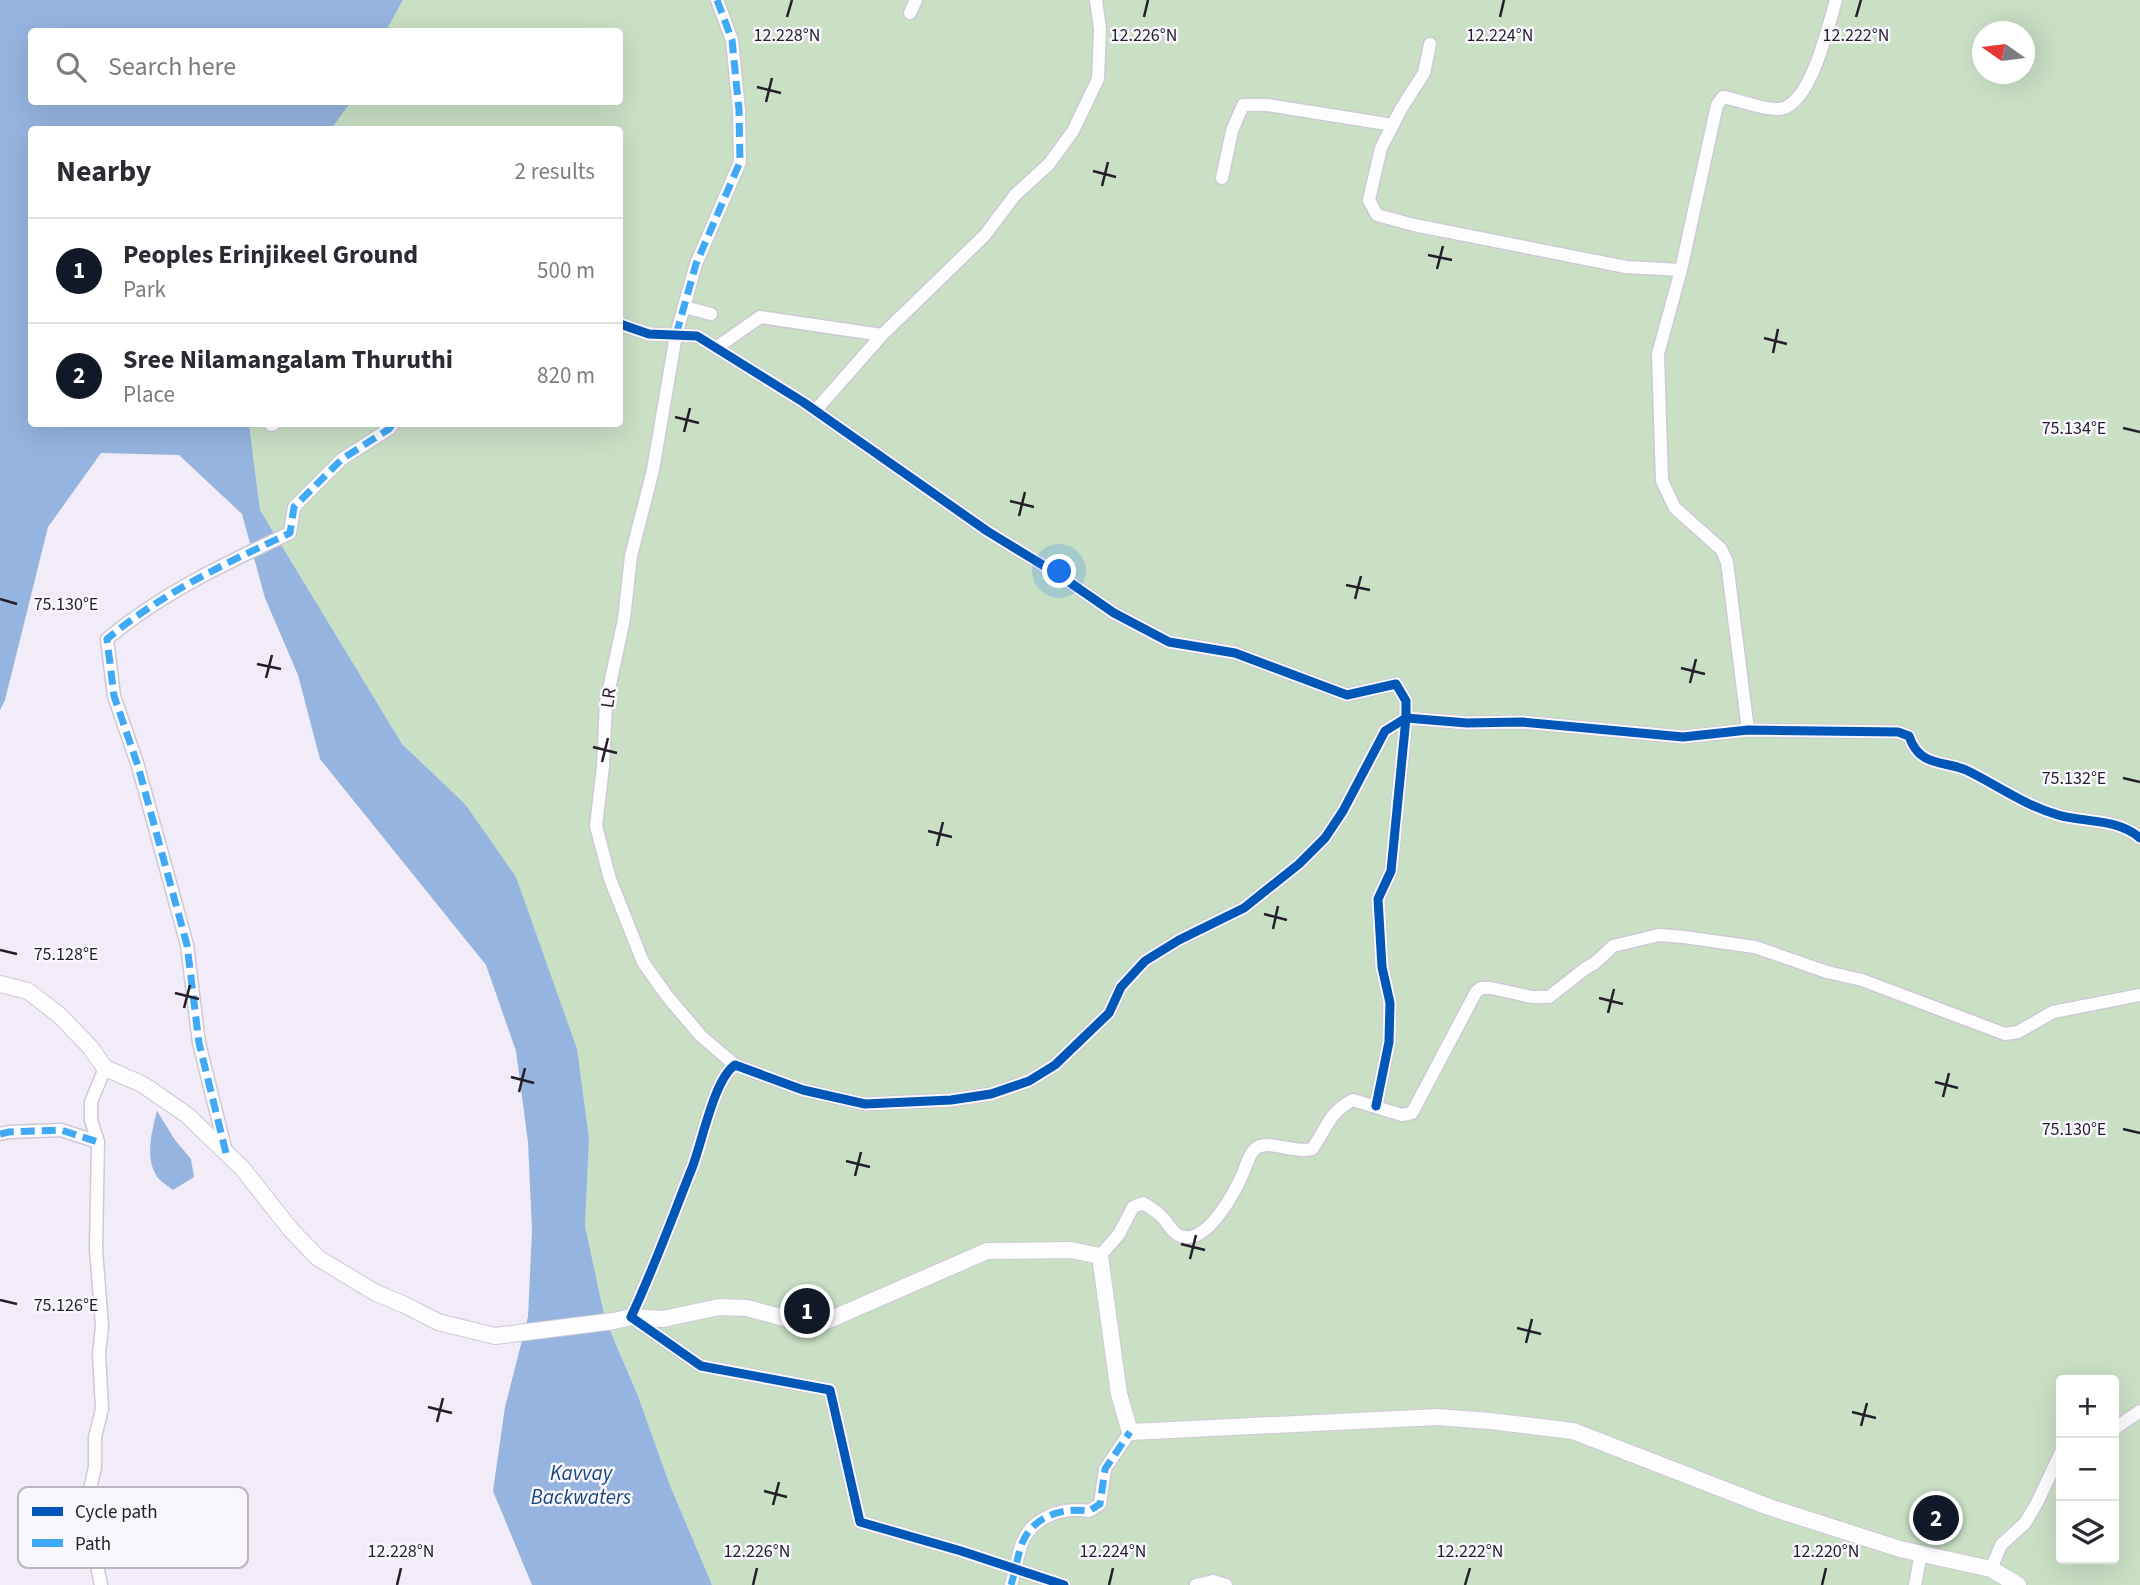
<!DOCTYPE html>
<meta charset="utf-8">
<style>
body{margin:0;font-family:"Source Sans 3",sans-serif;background:#f2f2f3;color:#2b2b33}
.controls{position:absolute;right:21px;bottom:21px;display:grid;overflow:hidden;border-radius:7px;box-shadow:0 7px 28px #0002}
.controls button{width:63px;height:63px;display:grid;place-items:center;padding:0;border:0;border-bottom:2px solid #e1e1e2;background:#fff;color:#2b2b33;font:35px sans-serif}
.compass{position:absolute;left:1972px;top:21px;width:63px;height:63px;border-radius:50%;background:#fff;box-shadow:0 7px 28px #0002;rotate:284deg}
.you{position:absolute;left:1060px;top:572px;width:24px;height:24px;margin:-18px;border:5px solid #fff;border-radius:50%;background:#1a73e8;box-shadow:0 0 0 10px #1a73e833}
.badge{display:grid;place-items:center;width:46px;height:46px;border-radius:50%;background:#111827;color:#fff;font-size:23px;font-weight:700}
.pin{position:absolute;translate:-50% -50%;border:4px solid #fff;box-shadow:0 2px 7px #0006}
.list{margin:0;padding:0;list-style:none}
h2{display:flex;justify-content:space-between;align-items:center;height:91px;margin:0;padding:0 28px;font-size:30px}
h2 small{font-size:23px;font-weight:400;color:#7c7c81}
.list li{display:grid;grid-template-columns:46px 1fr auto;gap:21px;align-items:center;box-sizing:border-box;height:105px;padding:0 28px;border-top:2px solid #e1e1e2}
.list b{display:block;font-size:26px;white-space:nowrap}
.list p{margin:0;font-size:23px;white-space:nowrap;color:#7c7c81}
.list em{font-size:23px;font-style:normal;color:#7c7c81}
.icon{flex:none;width:38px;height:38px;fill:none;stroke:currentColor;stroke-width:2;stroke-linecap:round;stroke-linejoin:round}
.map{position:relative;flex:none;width:2140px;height:1585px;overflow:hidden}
.search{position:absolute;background:#fff;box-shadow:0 7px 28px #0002;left:28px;top:28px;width:595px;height:77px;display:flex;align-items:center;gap:18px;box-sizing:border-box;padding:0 24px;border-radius:7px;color:#7c7c81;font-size:26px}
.panel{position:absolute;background:#fff;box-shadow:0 7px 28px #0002;left:28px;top:126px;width:595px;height:301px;border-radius:7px}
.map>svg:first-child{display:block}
.green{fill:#c9e0c5;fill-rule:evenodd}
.water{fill:#95b4df}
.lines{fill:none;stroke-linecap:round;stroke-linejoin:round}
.minor-casing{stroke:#cec9d4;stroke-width:15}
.major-casing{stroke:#cec9d4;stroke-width:18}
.minor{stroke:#fdfcfe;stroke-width:12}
.major{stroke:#fdfcfe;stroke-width:16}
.quiet{stroke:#3fa9f5;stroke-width:7;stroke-dasharray:14 7;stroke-linecap:butt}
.cycleway-casing{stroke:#f9f7fd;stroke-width:13}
.cycleway{stroke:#0057b8;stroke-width:9}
.ticks{fill:none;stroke:#231e29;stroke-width:2.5}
.labels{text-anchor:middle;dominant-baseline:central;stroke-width:5;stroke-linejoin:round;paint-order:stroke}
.street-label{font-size:19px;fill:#231e29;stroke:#f9f7fd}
.water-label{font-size:21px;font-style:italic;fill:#16467a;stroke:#f9f7fd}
.key{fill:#f9f7fd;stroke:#b9b6bd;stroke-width:2}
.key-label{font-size:19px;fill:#231e29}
.ticks-label{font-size:18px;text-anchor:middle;fill:#231e29;stroke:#f9f7fd;stroke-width:5;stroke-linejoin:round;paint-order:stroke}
</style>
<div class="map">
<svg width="2140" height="1585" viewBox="0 0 2140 1585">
<rect width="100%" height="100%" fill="#f1ecf8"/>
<path class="green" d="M403,0H2140V1585H712L669,1483L638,1396L605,1319L585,1226L589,1139L465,804L402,744L260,510L249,424H620V130L331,129L351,102H620V32L386,31ZM1982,32H2024V74H1982ZM2061,1380H2114V1559H2061Z"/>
<g class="water">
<path d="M0,0H403L386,31L32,32V102H351L331,129L32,130V424H249L260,510L402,744L465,804L516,877L577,1049L589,1139L585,1226L605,1319L638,1396L669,1483L712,1585H532L493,1491L505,1407L528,1317L532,1230L528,1142L516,1051L486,965L320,759L298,675L265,598L242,514L179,455L101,453L48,527L5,700L0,710Z"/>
<path d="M157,1111L175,1140L191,1159L194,1177L173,1190C168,1186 159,1181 156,1175C145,1156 152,1131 157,1111Z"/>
</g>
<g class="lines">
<defs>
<g id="minor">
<path d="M717,0L732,40L739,110L740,162L696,264L676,335L653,470L631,556L624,619L606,703L603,766L596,826L610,879L643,962L667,996L701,1036L735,1065"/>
<path d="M910,13L916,0"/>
<path d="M1430,44L1424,73L1401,109L1381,148L1369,200L1377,215L1414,225L1626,267L1681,270"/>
<path d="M1222,178L1232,131L1243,105H1268L1393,125"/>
<path d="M684,307L711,314"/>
<path d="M620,324L649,334L697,336L803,402L987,531L1059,575L1114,613L1169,642L1235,653L1347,695L1396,684L1406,701V718L1391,871L1378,899L1382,967L1390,1003L1389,1042L1376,1106"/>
<path d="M716,348L760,317L882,335"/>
<path d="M815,411L882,335L985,235L1015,195L1049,164L1073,131L1098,79L1100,29L1096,0"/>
<path d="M271,425L274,424"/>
<path d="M1748,730L1727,562L1721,549L1675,508L1662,481L1658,354L1681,270L1717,105L1723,97C1741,100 1759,109 1777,109C1810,110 1828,26 1836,0"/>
<path d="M0,1134L9,1132L61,1130L98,1142"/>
<path d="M226,1152L199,1043L187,945L138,766L114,696L107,639C162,593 226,563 290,533L294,507L342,459L389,429L393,424"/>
<path d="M1100,1256L1119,1234L1133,1207L1143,1203C1149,1207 1156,1211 1161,1216C1169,1223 1172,1235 1184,1237C1209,1241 1235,1192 1243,1173C1247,1165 1248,1155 1255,1149C1268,1138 1293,1154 1312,1149C1327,1128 1329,1112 1353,1100L1402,1115L1412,1113L1476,992L1481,988H1491L1532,997H1549L1586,968L1595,963L1613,946L1659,935L1684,937L1755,947L1827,972L1862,980L2005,1034L2018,1032L2053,1012L2140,995"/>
<path d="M2114,1429L2140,1411"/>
<path d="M1991,1569L2001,1545L2025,1523L2037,1503L2061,1452"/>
<path d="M101,1585L95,1556L85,1535L90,1489L95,1467V1437L102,1409L99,1353L102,1327L96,1249L98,1142L91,1120V1102L105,1068"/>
<path d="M1011,1585C1015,1572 1017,1559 1021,1546C1031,1517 1061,1507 1089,1511L1100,1504L1105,1469L1130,1432"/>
<path d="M1064,1585L961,1551L860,1522L830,1390L701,1366L631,1317C654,1268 672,1218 692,1168C702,1143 714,1079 735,1065L803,1090L865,1104L951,1100L991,1094L1029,1081L1055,1065L1109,1013L1121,987L1145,961L1179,940L1244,908L1299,864L1325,838L1343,811L1385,731L1406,718L1467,723L1522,722L1683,737L1748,730L1898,732L1909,736C1912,745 1916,752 1924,757C1937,765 1953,764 1966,770C1997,785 2024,805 2058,815C2086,823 2117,818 2140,838"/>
<path d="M1196,1585L1213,1581L1226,1585"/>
<path d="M1915,1585L1921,1553"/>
</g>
<path id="major" d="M0,984L28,991L59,1015L90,1047L105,1068L142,1084L187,1115L242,1168L291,1230L318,1258L376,1293L405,1305L438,1322L495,1336L614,1321L631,1317L663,1319L719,1307L747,1308L784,1318L822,1323L987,1251L1071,1250L1100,1256L1119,1394L1130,1432L1437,1417L1490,1421L1573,1431L1769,1507L1900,1549L1991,1569L2018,1585"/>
</defs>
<use href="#minor" class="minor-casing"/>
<use href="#major" class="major-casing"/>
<use href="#minor" class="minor"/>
<use href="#major" class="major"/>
<g class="quiet">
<path d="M676,335L696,264L740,162L739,110L732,40L717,0"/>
<path d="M0,1134L9,1132L61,1130L98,1142"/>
<path d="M226,1153L199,1043L187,945L138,766L114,696L107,639C162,593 226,563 290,533L294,507L342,459L389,429L393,424"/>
<path d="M1011,1585C1015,1572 1017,1559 1021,1546C1031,1517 1061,1507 1089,1511L1100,1504L1105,1469L1130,1432"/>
</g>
<defs>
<g id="cycleway">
<path d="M620,324L649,334L697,336L803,402L987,531L1059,575L1114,613L1169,642L1235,653L1347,695L1396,684L1406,701V718L1391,871L1378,899L1382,967L1390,1003L1389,1042L1376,1106"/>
<path d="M1064,1585L961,1551L860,1522L830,1390L701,1366L631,1317C654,1268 672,1218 692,1168C702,1143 714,1079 735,1065L803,1090L865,1104L951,1100L991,1094L1029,1081L1055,1065L1109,1013L1121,987L1145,961L1179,940L1244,908L1299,864L1325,838L1343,811L1385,731L1406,718L1467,723L1522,722L1683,737L1748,730L1898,732L1909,736C1912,745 1916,752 1924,757C1937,765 1953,764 1966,770C1997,785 2024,805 2058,815C2086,823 2117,818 2140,838"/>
</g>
</defs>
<use href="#cycleway" class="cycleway-casing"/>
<use href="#cycleway" class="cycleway"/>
</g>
<path class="ticks" d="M787,17L792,0M1144,17L1148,0M1500,17L1504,0M1856,17L1861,0M757,87L781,93M766,102L772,78M1093,171L1116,177M1102,186L1108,162M1428,255L1452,260M1437,269L1443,246M1764,338L1787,344M1773,353L1778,329M675,417L699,423M2123,428L2140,432M684,432L690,408M1010,501L1034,507M1019,516L1025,492M1346,585L1370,590M0,599L17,604M1355,599L1361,576M257,664L281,669M1681,668L1705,674M266,678L272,655M1690,683L1696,659M593,747L617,753M602,762L608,738M2123,778L2140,782M928,831L952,837M937,846L943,822M1264,914L1287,920M1273,929L1278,906M0,950L17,954M175,993L199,999M1599,998L1623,1004M184,1008L190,985M1608,1013L1614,989M511,1077L534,1083M1935,1082L1958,1088M519,1092L525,1068M1943,1097L1949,1073M2123,1129L2140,1133M846,1161L870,1167M855,1176L861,1152M1181,1244L1205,1250M1190,1259L1196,1235M0,1300L17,1304M1517,1328L1541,1334M1526,1343L1532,1319M428,1407L452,1413M1852,1412L1876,1418M437,1422L443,1398M1861,1426L1867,1403M764,1491L787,1497M773,1505L779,1482M397,1585L401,1568M753,1585L757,1568M1109,1585L1113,1568M1465,1585L1470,1568M1822,1585L1826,1568"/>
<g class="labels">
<g class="street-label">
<text transform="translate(609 698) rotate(-82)">LR</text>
</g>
<g class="water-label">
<text x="581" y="1473">Kavvay<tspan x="581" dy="24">Backwaters</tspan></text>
</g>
</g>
<rect x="18" y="1487" width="230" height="81" rx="10" class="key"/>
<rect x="32" y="1507" width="31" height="9" fill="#0057b8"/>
<rect x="32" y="1539" width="31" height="8" fill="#3fa9f5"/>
<g class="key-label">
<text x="75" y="1518">Cycle path</text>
<text x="75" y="1550">Path</text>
</g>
<g class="ticks-label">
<text x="787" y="41">12.228°N</text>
<text x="1144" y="41">12.226°N</text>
<text x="1500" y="41">12.224°N</text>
<text x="1856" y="41">12.222°N</text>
<text x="2074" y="434">75.134°E</text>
<text x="66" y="610">75.130°E</text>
<text x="2074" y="784">75.132°E</text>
<text x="66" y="960">75.128°E</text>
<text x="2074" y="1135">75.130°E</text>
<text x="66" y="1311">75.126°E</text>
<text x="401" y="1557">12.228°N</text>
<text x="757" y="1557">12.226°N</text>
<text x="1113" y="1557">12.224°N</text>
<text x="1470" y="1557">12.222°N</text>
<text x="1826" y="1557">12.220°N</text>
</g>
</svg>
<div class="controls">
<button>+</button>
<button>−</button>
<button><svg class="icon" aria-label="layers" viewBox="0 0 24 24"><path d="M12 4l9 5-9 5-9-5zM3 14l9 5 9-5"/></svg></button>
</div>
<svg class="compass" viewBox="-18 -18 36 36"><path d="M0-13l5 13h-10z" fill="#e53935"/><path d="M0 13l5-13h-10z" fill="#7c7c81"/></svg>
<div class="you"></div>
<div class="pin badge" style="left:807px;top:1311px">1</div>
<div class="pin badge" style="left:1936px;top:1518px">2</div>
<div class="search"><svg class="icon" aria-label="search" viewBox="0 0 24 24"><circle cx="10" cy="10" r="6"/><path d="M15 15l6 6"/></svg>Search here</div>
<section class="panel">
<h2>Nearby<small>2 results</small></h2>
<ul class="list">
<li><span class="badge">1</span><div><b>Peoples Erinjikeel Ground</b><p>Park</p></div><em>500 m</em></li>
<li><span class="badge">2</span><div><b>Sree Nilamangalam Thuruthi</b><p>Place</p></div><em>820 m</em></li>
</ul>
</section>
</div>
